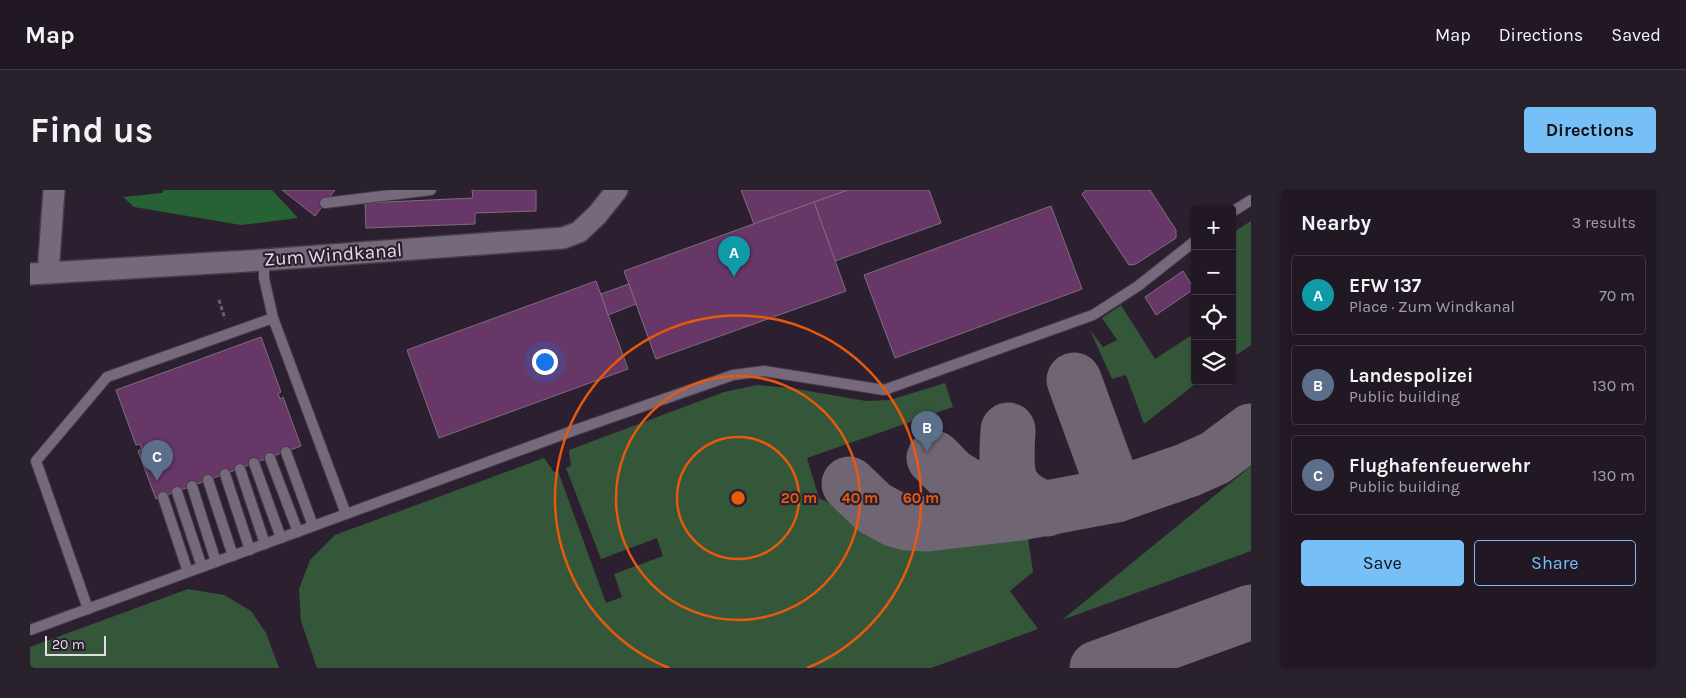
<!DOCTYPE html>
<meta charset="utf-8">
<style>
body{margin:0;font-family:Karla,sans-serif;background:#29212c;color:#f1f3f6}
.controls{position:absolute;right:15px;top:15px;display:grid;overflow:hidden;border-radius:5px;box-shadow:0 1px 4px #0004}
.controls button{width:45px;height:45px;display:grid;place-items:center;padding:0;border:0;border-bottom:1px solid #3e3741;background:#211824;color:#f1f3f6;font:25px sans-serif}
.scale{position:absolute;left:15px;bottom:12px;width:61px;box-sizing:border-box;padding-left:5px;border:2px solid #e3dbe6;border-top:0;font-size:14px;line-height:18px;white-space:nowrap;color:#e3dbe6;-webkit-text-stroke:4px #2c2030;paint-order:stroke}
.you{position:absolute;left:514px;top:171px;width:18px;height:18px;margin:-12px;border:4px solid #fff;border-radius:50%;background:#1a73e8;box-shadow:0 0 0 8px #1a73e833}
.badge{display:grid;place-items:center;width:32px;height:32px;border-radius:50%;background:#76c0f7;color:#fff;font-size:16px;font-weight:700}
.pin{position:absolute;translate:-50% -41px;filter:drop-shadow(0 1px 2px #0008)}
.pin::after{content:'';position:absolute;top:26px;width:18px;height:15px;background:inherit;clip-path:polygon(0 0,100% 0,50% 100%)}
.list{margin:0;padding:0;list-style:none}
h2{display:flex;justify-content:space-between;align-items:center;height:65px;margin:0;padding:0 20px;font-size:21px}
h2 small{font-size:16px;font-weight:400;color:#a2a0a6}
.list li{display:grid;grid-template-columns:32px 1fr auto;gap:15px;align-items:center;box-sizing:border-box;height:80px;margin:0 10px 10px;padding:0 10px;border:1px solid #3e3741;border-radius:5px}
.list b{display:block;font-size:19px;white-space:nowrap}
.list p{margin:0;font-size:16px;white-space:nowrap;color:#a2a0a6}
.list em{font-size:16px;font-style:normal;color:#a2a0a6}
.actions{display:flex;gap:10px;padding:15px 20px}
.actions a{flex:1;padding:11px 0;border:1px solid #76c0f7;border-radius:5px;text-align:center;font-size:18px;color:#76c0f7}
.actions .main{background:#76c0f7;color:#111}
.icon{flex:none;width:28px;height:28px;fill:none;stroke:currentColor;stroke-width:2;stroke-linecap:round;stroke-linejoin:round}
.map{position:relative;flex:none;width:1221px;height:478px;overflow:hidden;border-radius:5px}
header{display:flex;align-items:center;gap:30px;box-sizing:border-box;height:70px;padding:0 25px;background:#211824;border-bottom:1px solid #3e3741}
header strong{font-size:24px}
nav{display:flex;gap:28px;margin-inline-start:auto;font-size:18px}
.intro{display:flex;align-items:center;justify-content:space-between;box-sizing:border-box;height:120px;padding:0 30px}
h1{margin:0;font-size:35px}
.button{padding:12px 22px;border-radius:5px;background:#76c0f7;color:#111;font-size:18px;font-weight:700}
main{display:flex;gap:30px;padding:0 30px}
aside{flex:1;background:#211824;border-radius:5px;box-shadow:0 1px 4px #0004}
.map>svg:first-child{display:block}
.green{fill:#34573a}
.forest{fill:#266234}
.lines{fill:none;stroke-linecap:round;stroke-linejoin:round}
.taxiway{stroke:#706573;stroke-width:55}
.building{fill:#673767;stroke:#7f6e7e}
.service-casing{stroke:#463c49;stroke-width:12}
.minor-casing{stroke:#463c49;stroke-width:24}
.path{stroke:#6a5f6d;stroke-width:3;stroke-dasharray:4 2.5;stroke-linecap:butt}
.service{stroke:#76697b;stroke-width:10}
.minor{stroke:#76697b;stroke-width:21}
.ring{fill:none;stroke:#e8590c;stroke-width:2.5}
.labels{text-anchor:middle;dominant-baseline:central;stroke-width:4.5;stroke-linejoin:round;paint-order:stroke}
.street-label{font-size:19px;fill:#e3dbe6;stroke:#2c2030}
.centre{fill:#e8590c;stroke:#2c2030;stroke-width:2.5}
.ring-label{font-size:15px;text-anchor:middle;font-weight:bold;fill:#e8590c;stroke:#2c2030;stroke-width:4.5;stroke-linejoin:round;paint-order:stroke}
</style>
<header>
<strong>Map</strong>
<nav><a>Map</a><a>Directions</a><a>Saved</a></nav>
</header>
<div class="intro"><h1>Find us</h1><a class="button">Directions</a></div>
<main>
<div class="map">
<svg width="1221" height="478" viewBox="0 0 1221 478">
<rect width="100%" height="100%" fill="#2c2030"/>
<g class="green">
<path d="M1221,31V155L1202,168V43Z"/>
<path d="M1091,115L1125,169L1165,143V191H1169L1114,234L1096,185L1082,189L1060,140L1073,157L1087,150L1072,128Z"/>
<path d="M915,193L923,217L777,268L789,308L873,349L996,334L1003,382L980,401L1008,439L901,478H287L271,431L269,399L280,370L305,345L514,268L524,282L528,281L576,413L592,407L584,384L633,366L627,348L571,369L536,278L541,276L539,260L694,202L727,195L761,198L836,211L860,210Z"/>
<path d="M1221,276V361L1032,430Z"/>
<path d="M158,399L194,405L221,421L236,443L249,478H0V457Z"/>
</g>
<path class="forest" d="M134,0H242L268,28L211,35L104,17L93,7L132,3Z"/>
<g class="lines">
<g class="taxiway">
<path d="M1044,190L1086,305"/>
<path d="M978,240C976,282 972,304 1017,319"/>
<path d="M904,268C911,274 917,282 924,287C947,303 976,312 1002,317"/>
<path d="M819,294L844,318L866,330L877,333L897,334L990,323L1086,305L1158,280L1185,268L1221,241"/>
<path d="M1067,478L1221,422"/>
</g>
</g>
<g class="building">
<path d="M252,0H305L285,26Z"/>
<path d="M442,0H506V21L445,23V34L336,38L335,13L443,8Z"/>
<path d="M711,0H818L724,34Z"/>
<path d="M818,0H899L911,33L805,71L784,12Z"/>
<path d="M1056,0H1120L1146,40V48L1106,74L1099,75L1052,4Z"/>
<path d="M784,12L816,101L626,169L594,81Z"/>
<path d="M1021,16L1052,99L865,168L834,85Z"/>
<path d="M1153,81L1164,99L1126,125L1115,107Z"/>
<path d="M566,91L598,179L409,248L377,160Z"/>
<path d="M599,94L606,114L578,125L571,104Z"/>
<path d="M231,147L251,202L248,204L250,209L253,207L271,256L126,309L108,261L112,259L110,254L106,255L86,200Z"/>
</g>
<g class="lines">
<defs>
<g id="service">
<path d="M295,13L401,0"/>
<path d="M1202,22L1221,10"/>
<path d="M234,70V88L243,128"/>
<path d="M256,262L283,336"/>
<path d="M240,268L268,342"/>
<path d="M224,273L251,348"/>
<path d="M210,279L235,354"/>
<path d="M195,284L220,360"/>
<path d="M178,290L203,366"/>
<path d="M162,296L186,372"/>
<path d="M147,302L172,377"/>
<path d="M133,307L158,382"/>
<path d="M58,419L6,271L77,187L243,128L316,324"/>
<path d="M0,440L545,240L703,185L734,181L854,200L1063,125L1108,96L1165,51"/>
</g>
<g id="minor">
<path d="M20,83L19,70L24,0"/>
<path d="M0,84L234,70L533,48L549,42L567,25L587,0"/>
</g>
</defs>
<use href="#service" class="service-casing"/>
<use href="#minor" class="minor-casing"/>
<path class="path" d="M189,110L195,129"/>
<use href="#service" class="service"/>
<use href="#minor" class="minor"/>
</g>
<g class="ring">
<circle cx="708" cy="308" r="61"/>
<circle cx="708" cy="308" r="122"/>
<path d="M639 478A183 183 0 1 1 777 478"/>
</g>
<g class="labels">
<g class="street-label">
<text transform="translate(303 65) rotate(-4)">Zum Windkanal</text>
</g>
</g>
<circle cx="708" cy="308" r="8" class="centre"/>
<g class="ring-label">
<text x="769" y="313">20 m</text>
<text x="830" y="313">40 m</text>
<text x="891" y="313">60 m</text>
</g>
</svg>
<div class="controls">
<button>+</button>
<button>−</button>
<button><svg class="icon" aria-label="locate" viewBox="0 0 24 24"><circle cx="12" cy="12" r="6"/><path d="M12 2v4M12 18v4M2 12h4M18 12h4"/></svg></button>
<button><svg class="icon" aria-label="layers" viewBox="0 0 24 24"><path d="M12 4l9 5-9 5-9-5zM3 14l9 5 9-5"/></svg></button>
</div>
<div class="scale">20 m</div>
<div class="you"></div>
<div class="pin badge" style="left:704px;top:87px;background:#0f9aa8">A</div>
<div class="pin badge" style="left:897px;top:262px;background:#5c6f8a">B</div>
<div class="pin badge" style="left:127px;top:291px;background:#5c6f8a">C</div>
</div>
<aside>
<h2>Nearby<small>3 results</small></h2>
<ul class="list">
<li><span class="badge" style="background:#0f9aa8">A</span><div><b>EFW 137</b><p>Place · Zum Windkanal</p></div><em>70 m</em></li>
<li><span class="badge" style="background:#5c6f8a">B</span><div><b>Landespolizei</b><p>Public building</p></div><em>130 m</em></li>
<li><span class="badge" style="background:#5c6f8a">C</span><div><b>Flughafenfeuerwehr</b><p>Public building</p></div><em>130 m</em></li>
</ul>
<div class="actions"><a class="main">Save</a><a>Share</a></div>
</aside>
</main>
